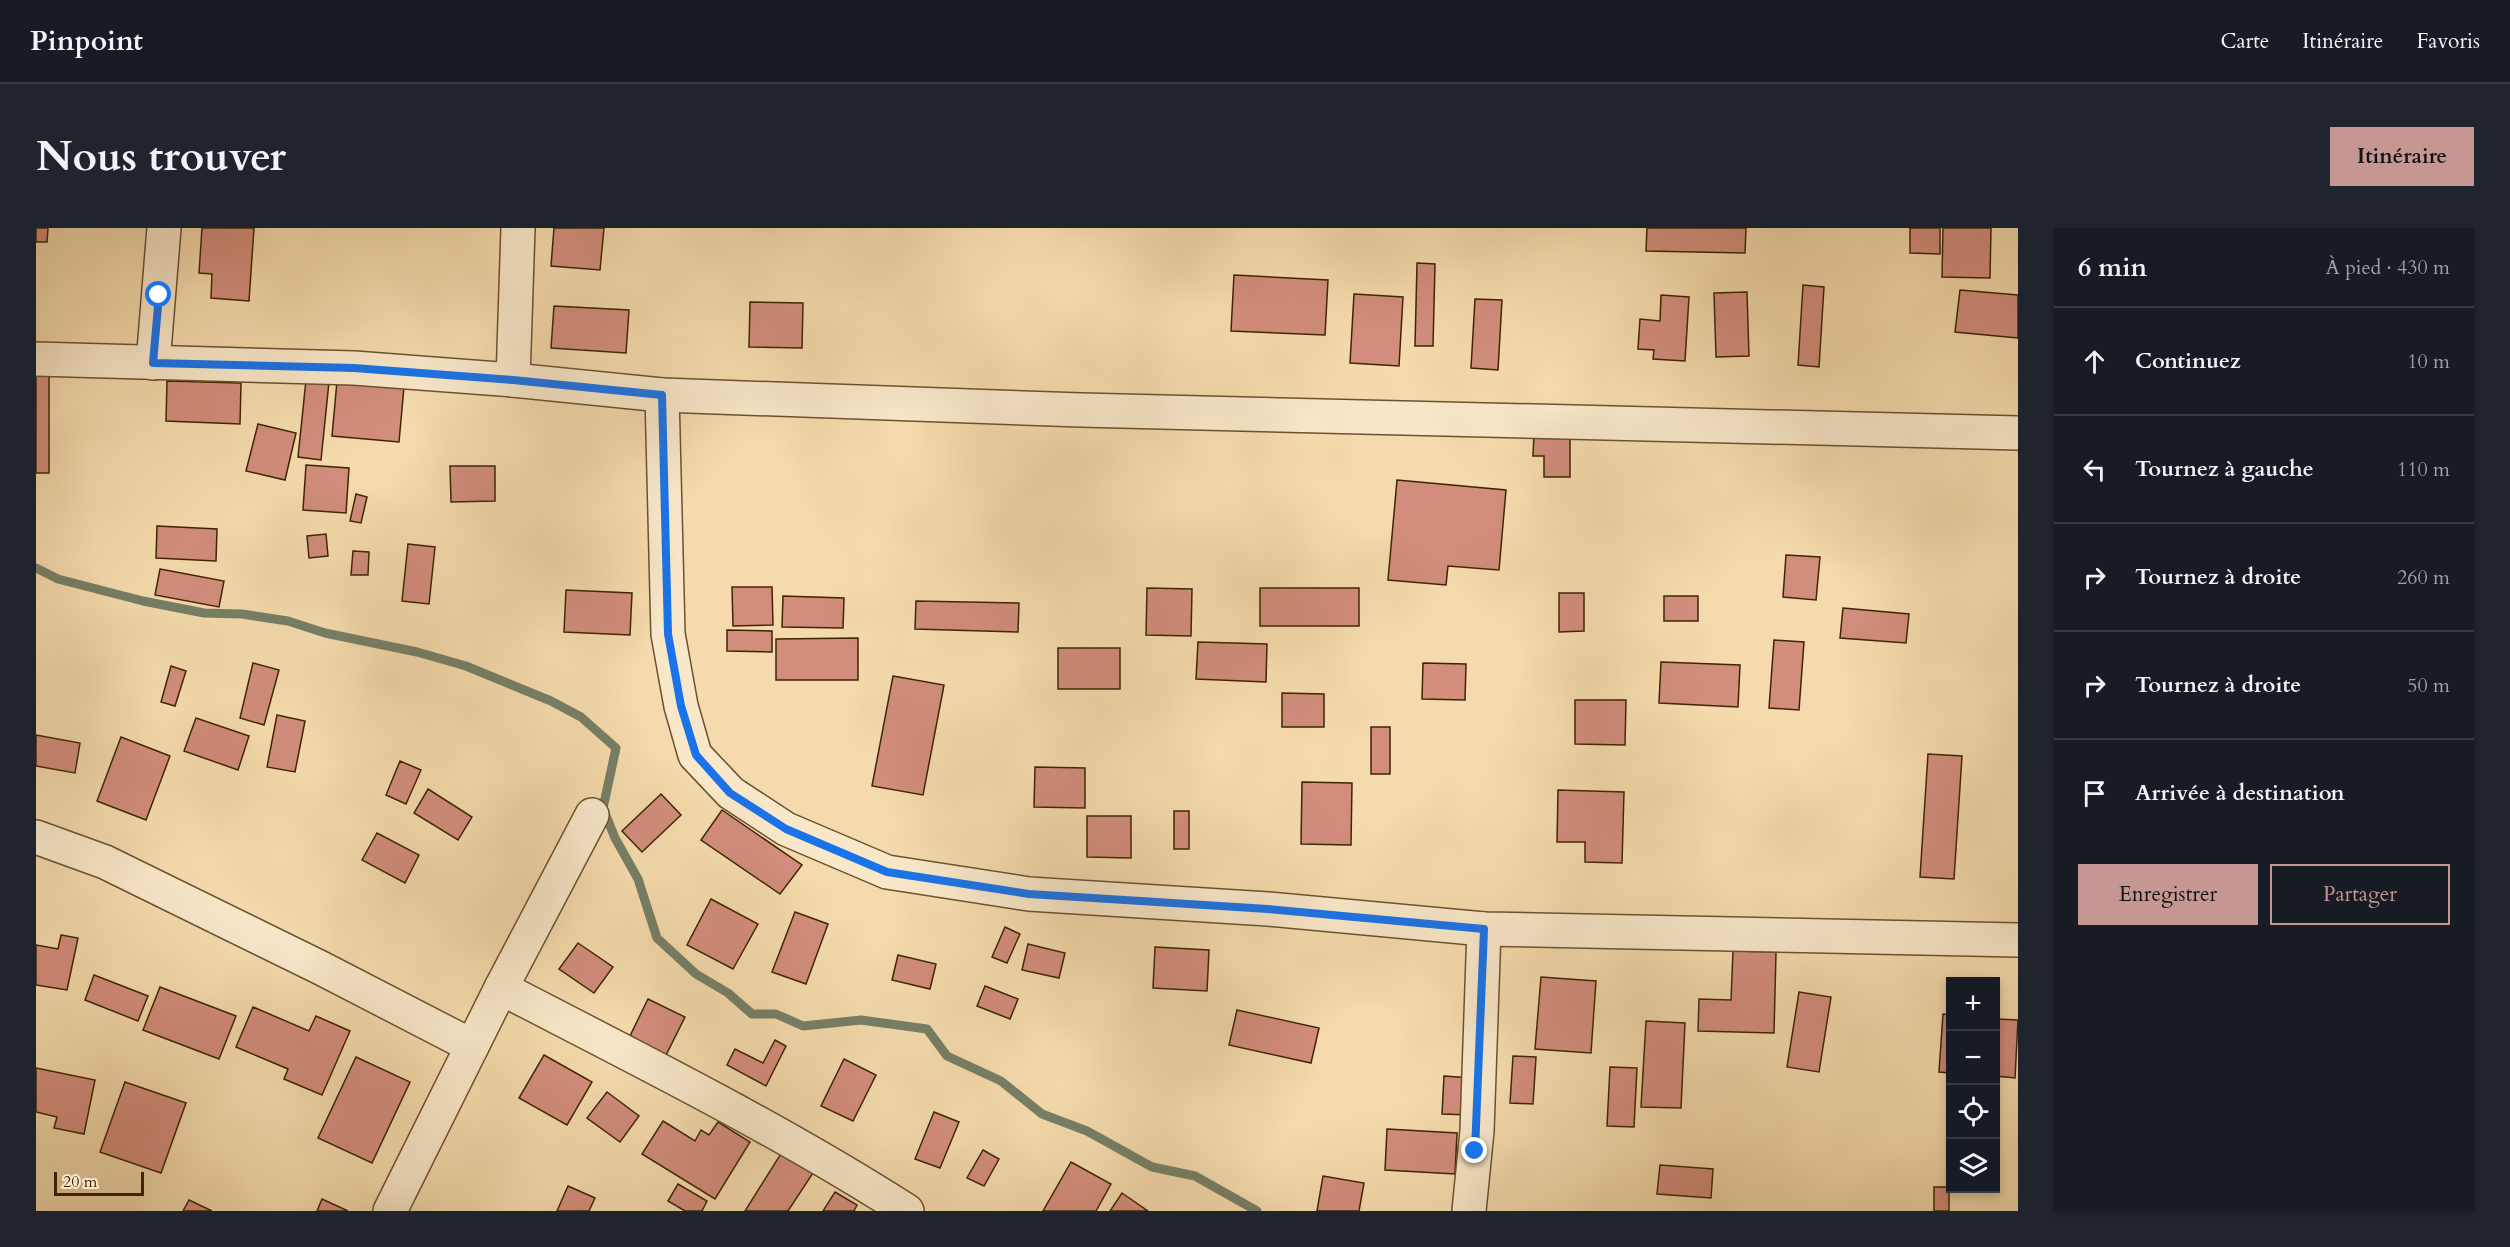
<!DOCTYPE html>
<html lang="fr">
<meta charset="utf-8">
<style>
body{margin:0;font-family:Cardo,serif;background:#20242c;color:#f1f3f6}
.controls{position:absolute;right:18px;bottom:18px;display:grid;overflow:hidden;border-radius:0px;box-shadow:0 3px 9px #0003}
.controls button{width:54px;height:54px;display:grid;place-items:center;padding:0;border:0;border-bottom:2px solid #363941;background:#171b24;color:#f1f3f6;font:30px sans-serif}
.scale{position:absolute;left:18px;bottom:15px;width:90px;box-sizing:border-box;padding-left:6px;border:3px solid #3e2504;border-top:0;font-size:16px;line-height:21px;white-space:nowrap;color:#3e2504;-webkit-text-stroke:4px #f8e7c9;paint-order:stroke}
.stop{position:absolute;width:18px;height:18px;margin:-14px;border:4px solid #1a73e8;border-radius:50%;background:#fff}
.stop.end{background:#1a73e8;border-color:#fff;box-shadow:0 2px 6px #0008}
.list{margin:0;padding:0;list-style:none}
h2{display:flex;justify-content:space-between;align-items:center;height:78px;margin:0;padding:0 24px;font-size:26px}
h2 small{font-size:20px;font-weight:400;color:#9ea1a6}
.list li{display:grid;grid-template-columns:39px 1fr auto;gap:18px;align-items:center;box-sizing:border-box;height:108px;padding:0 24px;border-top:2px solid #363941}
.list b{display:block;font-size:22px;white-space:nowrap}
.list em{font-size:20px;font-style:normal;color:#9ea1a6}
.actions{display:flex;gap:12px;padding:18px 24px}
.actions a{flex:1;padding:14px 0;border:2px solid #c59692;border-radius:0px;text-align:center;font-size:21px;color:#c59692}
.actions .main{background:#c59692;color:#111}
.icon{flex:none;width:33px;height:33px;fill:none;stroke:currentColor;stroke-width:2;stroke-linecap:round;stroke-linejoin:round}
.map{position:relative;flex:none;width:1982px;height:983px;overflow:hidden;border-radius:0px}
header{display:flex;align-items:center;gap:36px;box-sizing:border-box;height:84px;padding:0 30px;background:#171b24;border-bottom:2px solid #363941}
header strong{font-size:28px}
nav{display:flex;gap:33px;margin-inline-start:auto;font-size:21px}
.intro{display:flex;align-items:center;justify-content:space-between;box-sizing:border-box;height:144px;padding:0 36px}
h1{margin:0;font-size:42px}
.button{padding:15px 27px;border-radius:0px;background:#c59692;color:#111;font-size:21px;font-weight:700}
main{display:flex;gap:36px;padding:0 36px}
aside{flex:1;background:#171b24;border-radius:0px;box-shadow:0 3px 9px #0003}
.map>svg:first-child{display:block}
.lines{fill:none;stroke-linecap:round;stroke-linejoin:round}
.stream{stroke:#767f66;stroke-width:9}
.building{fill:#d28d7c;stroke:#3e2504;stroke-width:1.5}
.minor-casing{stroke:#6c522e;stroke-width:36}
.minor{stroke:#f8e7c9;stroke-width:33}
.route{stroke:#1a73e8;stroke-width:8}
</style>
<header>
<strong>Pinpoint</strong>
<nav><a>Carte</a><a>Itinéraire</a><a>Favoris</a></nav>
</header>
<div class="intro"><h1>Nous trouver</h1><a class="button">Itinéraire</a></div>
<main>
<div class="map">
<svg width="1982" height="983" viewBox="0 0 1982 983">
<rect width="100%" height="100%" fill="#f4daac"/>
<filter id="stains"><feTurbulence type="fractalNoise" baseFrequency=".00333" numOctaves="4"/><feColorMatrix values="0 0 0 0 .2 0 0 0 0 .09 0 0 0 0 .02 0 0 0 .5 -.17"/></filter>
<radialGradient id="worn" r=".72"><stop offset=".6" stop-color="#630" stop-opacity="0"/><stop offset="1" stop-color="#630" stop-opacity=".3"/></radialGradient>
<g class="lines">
<path class="stream" d="M0,340L22,351L107,373L168,385L206,386L252,393L289,405L381,424L430,438L515,473L545,489L580,520L567,580L579,610L602,651L621,710L660,746L692,765L716,786H740L767,798L825,792L891,801L911,828L965,853L1006,886L1051,903L1116,939L1159,948L1221,983"/>
</g>
<g class="building">
<path d="M0,0H12L11,14H0Z"/>
<path d="M166,0H218L213,73L175,70L176,46L163,45Z"/>
<path d="M518,0H568L564,42L515,38Z"/>
<path d="M1611,0H1710L1709,25L1610,23Z"/>
<path d="M1874,0H1904V26L1874,25Z"/>
<path d="M1907,0H1955L1954,50L1906,49Z"/>
<path d="M1381,35L1399,36L1397,118H1379Z"/>
<path d="M1198,47L1292,52L1289,107L1195,103Z"/>
<path d="M1767,57L1788,59L1783,139L1762,137Z"/>
<path d="M1924,62L1982,67V110L1919,104Z"/>
<path d="M1711,64L1713,128L1680,129L1678,65Z"/>
<path d="M1318,66L1367,69L1363,138L1314,135Z"/>
<path d="M1625,67L1653,69L1649,133L1617,131L1618,122L1602,121L1604,91L1624,93Z"/>
<path d="M1439,71L1466,72L1462,142L1435,140Z"/>
<path d="M714,74L767,75L766,120L713,119Z"/>
<path d="M518,78L593,82L590,125L515,120Z"/>
<rect x="0" y="147" width="13" height="98"/>
<path d="M270,152L293,154L285,232L262,229Z"/>
<path d="M131,153L205,155L204,196L130,193Z"/>
<path d="M301,153L368,159L363,214L296,208Z"/>
<path d="M222,196L260,205L249,252L210,243Z"/>
<path d="M1498,206H1534V249H1508V228H1497Z"/>
<path d="M270,237L313,240L310,285L267,282Z"/>
<path d="M414,238H459V273L415,274Z"/>
<path d="M1361,252L1470,262L1463,342L1412,338L1410,357L1352,352Z"/>
<path d="M320,266L331,269L325,295L314,293Z"/>
<path d="M121,298L181,301L180,333L120,330Z"/>
<path d="M290,306L292,328L273,330L271,308Z"/>
<path d="M372,316L399,319L393,376L366,373Z"/>
<path d="M317,323L333,324L332,347H315Z"/>
<path d="M1750,327L1784,329L1780,372L1747,369Z"/>
<path d="M124,341L188,353L183,379L119,367Z"/>
<path d="M696,359H736L737,397L697,398Z"/>
<path d="M1111,360L1156,361L1155,408L1110,407Z"/>
<rect x="1224" y="360" width="99" height="38"/>
<path d="M530,362L596,365L594,407L528,404Z"/>
<path d="M1523,365H1548V403L1523,404Z"/>
<path d="M747,368L808,370L807,400L746,399Z"/>
<rect x="1628" y="368" width="34" height="25"/>
<path d="M880,373L983,375L982,404L879,401Z"/>
<path d="M1807,380L1873,386L1870,415L1804,410Z"/>
<path d="M691,402L736,403V424L691,423Z"/>
<path d="M822,410V452H740V411Z"/>
<path d="M1738,412L1768,414L1763,482L1733,480Z"/>
<path d="M1162,414L1231,416L1230,454L1160,451Z"/>
<rect x="1022" y="420" width="62" height="41"/>
<path d="M1625,434L1704,437L1702,479L1623,475Z"/>
<path d="M217,435L243,442L228,497L204,490Z"/>
<path d="M1387,435L1430,436L1429,472L1386,471Z"/>
<path d="M135,438L150,443L139,478L125,474Z"/>
<path d="M857,448L908,457L887,567L836,558Z"/>
<path d="M1246,465L1288,466V499H1246Z"/>
<path d="M1539,472H1590L1589,517L1539,516Z"/>
<path d="M241,487L269,493L259,544L231,539Z"/>
<path d="M160,490L213,508L202,542L148,523Z"/>
<rect x="1335" y="499" width="19" height="47"/>
<path d="M0,507L44,515L39,545L0,538Z"/>
<path d="M85,509L134,528L110,592L61,573Z"/>
<path d="M1892,526L1926,528L1918,651L1884,649Z"/>
<path d="M364,533L385,542L370,576L350,567Z"/>
<path d="M999,539L1049,540V580L998,579Z"/>
<path d="M1266,554L1316,555L1315,617L1265,616Z"/>
<path d="M392,561L436,589L422,612L378,585Z"/>
<path d="M1522,562L1588,564L1586,635L1549,634V614H1521Z"/>
<path d="M625,566L645,587L606,624L586,603Z"/>
<path d="M686,582L766,637L744,666L665,612Z"/>
<rect x="1138" y="583" width="15" height="38"/>
<path d="M1051,588H1095V630L1051,629Z"/>
<path d="M341,605L383,627L369,655L326,632Z"/>
<path d="M675,671L722,696L697,741L651,717Z"/>
<path d="M759,684L792,696L770,756L736,744Z"/>
<path d="M969,699L984,706L971,735L956,729Z"/>
<path d="M25,707L42,710L31,762L0,757V717L22,721Z"/>
<path d="M542,715L577,739L558,765L523,741Z"/>
<path d="M992,716L1029,725L1023,750L986,742Z"/>
<path d="M1119,719L1173,722L1171,763L1117,760Z"/>
<path d="M1697,723L1740,724L1738,805L1662,803L1663,771L1695,772Z"/>
<path d="M862,727L900,736L894,761L856,752Z"/>
<path d="M58,747L112,768L102,793L49,772Z"/>
<path d="M1505,749L1560,753L1555,825L1499,821Z"/>
<path d="M949,758L982,771L974,791L941,778Z"/>
<path d="M124,759L200,788L183,831L107,802Z"/>
<path d="M1763,764L1795,769L1783,844L1751,839Z"/>
<path d="M612,771L649,789L629,829L592,812Z"/>
<path d="M217,779L273,803L280,788L314,803L286,867L248,851L252,841L200,819Z"/>
<path d="M1201,782L1283,800L1275,835L1193,817Z"/>
<path d="M1907,786L1914,787V845L1903,844Z"/>
<path d="M1960,791L1982,792L1979,850L1960,848Z"/>
<path d="M1610,793L1649,795L1645,880L1605,879Z"/>
<path d="M739,812L750,818L730,858L691,837L699,821L727,835Z"/>
<path d="M508,827L556,854L531,897L483,870Z"/>
<path d="M1477,828L1500,829L1497,876L1474,875Z"/>
<path d="M320,829L374,854L336,935L282,910Z"/>
<path d="M808,831L840,847L817,893L785,878Z"/>
<path d="M1574,839L1601,840L1598,899L1571,898Z"/>
<path d="M0,840L59,852L48,906L18,900L21,889L0,884Z"/>
<path d="M1408,848L1436,850L1434,887L1406,886Z"/>
<path d="M89,854L150,875L125,945L64,924Z"/>
<path d="M571,864L603,888L584,914L551,890Z"/>
<path d="M898,884L923,894L904,940L879,931Z"/>
<path d="M627,893L659,913L665,902L673,907L682,894L714,914L679,971L606,926Z"/>
<path d="M1351,901L1421,905L1419,946L1349,942Z"/>
<path d="M947,922L963,931L948,958L931,950Z"/>
<path d="M746,924L777,945L752,983H709Z"/>
<path d="M1035,934L1075,956L1060,983H1007Z"/>
<path d="M1624,937L1677,941L1675,970L1621,966Z"/>
<path d="M1287,948L1328,955L1323,983H1281Z"/>
<path d="M642,956L671,973L666,983H649L632,973Z"/>
<path d="M532,958L559,970L553,983H521Z"/>
<rect x="1898" y="959" width="15" height="24"/>
<path d="M799,964L821,977L818,983H787Z"/>
<path d="M1086,965L1112,983H1074Z"/>
<path d="M286,971L312,983H281Z"/>
<path d="M153,972L176,983H147Z"/>
</g>
<g class="lines">
<defs>
<g id="minor">
<path d="M0,131L318,140L477,152L626,167L1045,182L1982,205"/>
<path d="M117,135L128,0"/>
<path d="M477,152L482,0"/>
<path d="M626,167L632,406L645,478L659,527L695,565L750,601L851,644L993,666L1232,681L1448,701L1982,712"/>
<path d="M0,609L69,634L285,740L436,818"/>
<path d="M465,760C602,831 741,900 871,983"/>
<path d="M354,983L465,760L556,587"/>
<path d="M1433,983L1441,903L1448,701"/>
</g>
</defs>
<use href="#minor" class="minor-casing"/>
<use href="#minor" class="minor"/>
</g>
<g class="lines">
<path class="route" d="M123,67L117,135L318,140L477,152L626,167L632,406L645,478L660,527L694,565L750,601L851,644L993,666L1232,681L1448,701L1439,923"/>
</g>
<rect width="100%" height="100%" filter="url(#stains)"/>
<rect width="100%" height="100%" fill="url(#worn)"/>
</svg>
<div class="controls">
<button>+</button>
<button>−</button>
<button><svg class="icon" aria-label="locate" viewBox="0 0 24 24"><circle cx="12" cy="12" r="6"/><path d="M12 2v4M12 18v4M2 12h4M18 12h4"/></svg></button>
<button><svg class="icon" aria-label="layers" viewBox="0 0 24 24"><path d="M12 4l9 5-9 5-9-5zM3 14l9 5 9-5"/></svg></button>
</div>
<div class="scale">20 m</div>
<div class="stop" style="left:123px;top:67px"></div>
<div class="stop end" style="left:1439px;top:923px"></div>
</div>
<aside>
<h2>6 min<small>À pied · 430 m</small></h2>
<ul class="list">
<li><svg class="icon" aria-label="ahead" viewBox="0 0 24 24"><path d="M12 20V5M6 11l6-6 6 6"/></svg><div><b>Continuez</b></div><em>10 m</em></li>
<li><svg class="icon" aria-label="left" viewBox="0 0 24 24"><path d="M17 20v-9H6M10 6l-5 5 5 5"/></svg><div><b>Tournez à gauche</b></div><em>110 m</em></li>
<li><svg class="icon" aria-label="right" viewBox="0 0 24 24"><path d="M7 20v-9h11M14 6l5 5-5 5"/></svg><div><b>Tournez à droite</b></div><em>260 m</em></li>
<li><svg class="icon" aria-label="right" viewBox="0 0 24 24"><path d="M7 20v-9h11M14 6l5 5-5 5"/></svg><div><b>Tournez à droite</b></div><em>50 m</em></li>
<li><svg class="icon" aria-label="arrive" viewBox="0 0 24 24"><path d="M6 21V4h12l-3 4 3 4H6"/></svg><div><b>Arrivée à destination</b></div></li>
</ul>
<div class="actions"><a class="main">Enregistrer</a><a>Partager</a></div>
</aside>
</main>
